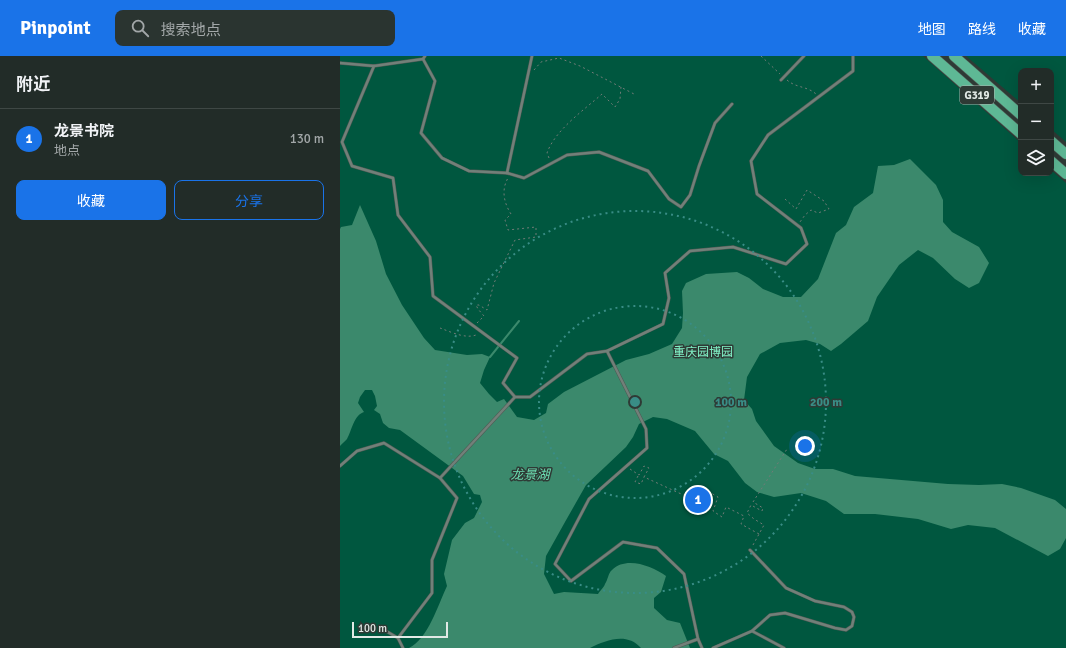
<!DOCTYPE html>
<html lang="zh">
<meta charset="utf-8">
<style>
body{margin:0;font-family:Signika,"Noto Sans SC",sans-serif;background:#2a3430;color:#f1f3f6}
.controls{position:absolute;right:12px;top:12px;display:grid;overflow:hidden;border-radius:8px;box-shadow:0 4px 16px #0002}
.controls button{width:36px;height:36px;display:grid;place-items:center;padding:0;border:0;border-bottom:1px solid #3f4845;background:#222c28;color:#f1f3f6;font:20px sans-serif}
.scale{position:absolute;left:12px;bottom:10px;width:96px;box-sizing:border-box;padding-left:4px;border:2px solid #e1e9e5;border-top:0;font-size:11px;line-height:14px;white-space:nowrap;color:#e1e9e5;-webkit-text-stroke:3px #2e3a35;paint-order:stroke}
.you{position:absolute;left:465px;top:390px;width:14px;height:14px;margin:-10px;border:3px solid #fff;border-radius:50%;background:#1a73e8;box-shadow:0 0 0 6px #1a73e833}
.badge{display:grid;place-items:center;width:26px;height:26px;border-radius:50%;background:#1a73e8;color:#fff;font-size:13px;font-weight:700}
.pin{position:absolute;translate:-50% -50%;border:2px solid #fff;box-shadow:0 1px 4px #0006}
.list{margin:0;padding:0;list-style:none}
h2{display:flex;justify-content:space-between;align-items:center;height:52px;margin:0;padding:0 16px;font-size:17px}
h2 small{font-size:13px;font-weight:400;color:#a2a7a8}
.list li{display:grid;grid-template-columns:26px 1fr auto;gap:12px;align-items:center;box-sizing:border-box;height:60px;padding:0 16px;border-top:1px solid #3f4845}
.list b{display:block;font-size:15px;white-space:nowrap}
.list p{margin:0;font-size:13px;white-space:nowrap;color:#a2a7a8}
.list em{font-size:13px;font-style:normal;color:#a2a7a8}
.actions{display:flex;gap:8px;padding:12px 16px}
.actions a{flex:1;padding:9px 0;border:1px solid #1a73e8;border-radius:8px;text-align:center;font-size:14px;color:#1a73e8}
.actions .main{background:#1a73e8;color:#fff}
.icon{flex:none;width:22px;height:22px;fill:none;stroke:currentColor;stroke-width:2;stroke-linecap:round;stroke-linejoin:round}
.map{position:relative;flex:none;width:726px;height:592px;overflow:hidden}
header{display:flex;align-items:center;gap:24px;box-sizing:border-box;height:56px;padding:0 20px;background:#1a73e8;color:#fff}
header strong{font-size:19px}
nav{display:flex;gap:22px;margin-inline-start:auto;font-size:14px}
.search{width:280px;height:36px;background:#2a3430;display:flex;align-items:center;gap:10px;box-sizing:border-box;padding:0 14px;border-radius:8px;color:#a2a7a8;font-size:15px}
main{display:flex}
aside{flex:1;background:#222c28}
.map>svg:first-child{display:block}
.green{fill:#00573f}
.water{fill:#3b896c}
.lines{fill:none;stroke-linecap:round;stroke-linejoin:round}
.stream{stroke:#3b896c;stroke-width:2}
.lane-casing{stroke:#4f5954;stroke-width:3.5}
.highway-casing{stroke:#4f5954;stroke-width:11}
.path{stroke:#717c77;stroke-width:1;stroke-dasharray:2 3;stroke-linecap:butt}
.lane{stroke:#728079;stroke-width:2.5}
.highway{stroke:#5eb895;stroke-width:10}
.ring{fill:none;stroke:#398d86;stroke-width:2;stroke-dasharray:2 4}
.labels{text-anchor:middle;dominant-baseline:central;stroke-width:3;stroke-linejoin:round;paint-order:stroke}
.shield{fill:#2e3a35;stroke:#abb4b0;stroke-width:1}
.shield-label{font-size:11px;font-weight:bold;fill:#e1e9e5}
.park-label{font-size:12px;fill:#81f0c5;stroke:#2e3a35}
.water-label{font-size:13px;font-style:italic;fill:#6bdbb0;stroke:#2e3a35}
.centre{fill:#398d86;stroke:#2e3a35;stroke-width:2}
.ring-label{font-size:12px;text-anchor:middle;font-weight:bold;fill:#398d86;stroke:#2e3a35;stroke-width:3;stroke-linejoin:round;paint-order:stroke}
</style>
<header>
<strong>Pinpoint</strong>
<div class="search"><svg class="icon" aria-label="search" viewBox="0 0 24 24"><circle cx="10" cy="10" r="6"/><path d="M15 15l6 6"/></svg>搜索地点</div>
<nav><a>地图</a><a>路线</a><a>收藏</a></nav>
</header>
<main>
<aside>
<h2>附近<small></small></h2>
<ul class="list">
<li><span class="badge">1</span><div><b>龙景书院</b><p>地点</p></div><em>130 m</em></li>
</ul>
<div class="actions"><a class="main">收藏</a><a>分享</a></div>
</aside>
<div class="map">
<svg width="726" height="592" viewBox="0 0 726 592">
<rect width="100%" height="100%" fill="#2e3a35"/>
<g class="green">
<path d="M0,0H583L681,87V117H711V114L726,127V592H0Z"/>
<path d="M626,0H726V86L711,73V15H681V47Z"/>
</g>
<path class="water" d="M570,103L596,129L603,144V166L612,176L639,191L649,207L639,227L629,232L615,223L593,202L578,194L559,209L537,241L528,265L501,288L491,295L480,288L466,284L440,287L420,298L407,321L404,344L412,353L416,365L434,390L458,407L475,413H493L515,420L608,428L639,429L662,428L681,432L715,444L726,453V482L720,493L708,500L655,472L628,469L611,473L578,463L535,458H504L486,445L461,437L434,441L417,436L405,427L388,405L374,398L355,375L327,363L313,361L299,368L293,381L286,391L246,429L225,466L206,500L204,518L214,538L224,536L258,538C260,535 264,531 265,528C268,524 268,517 272,514C286,500 312,510 326,520L321,536L314,542V552L327,564L340,567L350,592H301C287,576 266,584 250,592H69C88,583 98,549 107,530L104,518L112,484L125,467L134,462L142,446L140,439L134,438L123,420L60,374L49,372L43,367L40,358L34,354L37,350L35,340L32,334H25L20,341L18,347L24,356C14,359 12,374 7,383C5,385 2,388 0,390V173L1,171L12,169L20,149L36,185L46,218L62,249L84,282L95,294L127,299L142,298L150,301L144,314L140,327L149,338L157,346L164,343L177,361L194,364L206,357L208,348L224,336L286,304L309,298L332,288L342,272L343,257L342,235L346,227L366,218L397,216L409,222L423,233L443,241H461L478,223L496,177L506,169L514,151L533,137L538,110L554,109Z"/>
<g class="lines">
<path class="stream" d="M150,301L179,265"/>
<defs>
<g id="lane">
<path d="M85,0L83,3L34,10L2,86L12,110L53,122L58,159L90,201L93,240L177,302L163,327L175,341H190L247,298L267,295L323,268L329,242L325,217L350,195L393,191L446,208L467,188L461,172L417,138L411,105L428,79L513,15V0"/>
<path d="M83,3L95,25L81,77L102,102L129,115L167,117L184,122L227,99L259,96L308,115L329,143L341,151L350,139L359,110L375,67L392,48"/>
<path d="M0,7L34,10"/>
<path d="M441,24L464,0"/>
<path d="M167,117L192,0"/>
<path d="M267,295L306,373L307,392L249,443L215,508L231,525L283,486L317,492L344,518L358,583L362,592"/>
<path d="M0,410L17,395L44,387L100,422L117,442L92,504V537L58,582"/>
<path d="M100,422L175,341"/>
<path d="M46,575L58,582L63,592"/>
<path d="M412,575L444,592"/>
<path d="M334,592L358,583"/>
<path d="M373,592L412,575L430,559L445,557L495,572L506,574L512,570L514,561L512,556L504,551L475,545L446,532L410,494"/>
</g>
<g id="highway">
<path d="M592,0L681,78"/>
<path d="M614,0L681,59"/>
<path d="M711,85L726,98"/>
<path d="M711,105L726,118"/>
</g>
</defs>
<use href="#lane" class="lane-casing"/>
<use href="#highway" class="highway-casing"/>
<g class="path">
<path d="M421,0L440,18"/>
<path d="M194,14L201,6L219,2L240,10L294,38"/>
<path d="M447,24C456,32 467,30 476,38"/>
<path d="M209,102L207,97C215,74 244,54 262,38L275,51L280,43L281,31"/>
<path d="M445,143L456,153L467,134L484,145L489,153L478,157L471,154L465,159L460,166"/>
<path d="M137,267L144,260L138,253L136,249H139L147,254L154,227L175,184L196,181V171L168,174L165,164L171,158C164,147 161,134 168,122"/>
<path d="M100,272C111,276 125,283 136,279"/>
<path d="M290,413L299,419L304,410L309,412L304,421L350,442L357,429L378,441L373,455L382,461L386,451L404,460L401,468L419,478"/>
<path d="M298,420L295,426L301,428L304,421"/>
<path d="M413,489L424,469L414,463L407,457L411,449L422,455L423,452L413,446L447,393"/>
</g>
<use href="#lane" class="lane"/>
<use href="#highway" class="highway"/>
</g>
<g class="ring">
<circle cx="295" cy="346" r="96"/>
<circle cx="295" cy="346" r="191"/>
</g>
<g class="labels">
<rect class="shield" x="620" y="30" width="34" height="18" rx="3"/>
<g class="shield-label">
<text x="637" y="39">G319</text>
</g>
<g class="park-label">
<text x="363" y="296">重庆园博园</text>
</g>
<g class="water-label">
<text x="190" y="419">龙景湖</text>
</g>
</g>
<circle cx="295" cy="346" r="6" class="centre"/>
<g class="ring-label">
<text x="391" y="350">100 m</text>
<text x="486" y="350">200 m</text>
</g>
</svg>
<div class="controls">
<button>+</button>
<button>−</button>
<button><svg class="icon" aria-label="layers" viewBox="0 0 24 24"><path d="M12 4l9 5-9 5-9-5zM3 14l9 5 9-5"/></svg></button>
</div>
<div class="scale">100 m</div>
<div class="you"></div>
<div class="pin badge" style="left:358px;top:444px">1</div>
</div>
</main>
